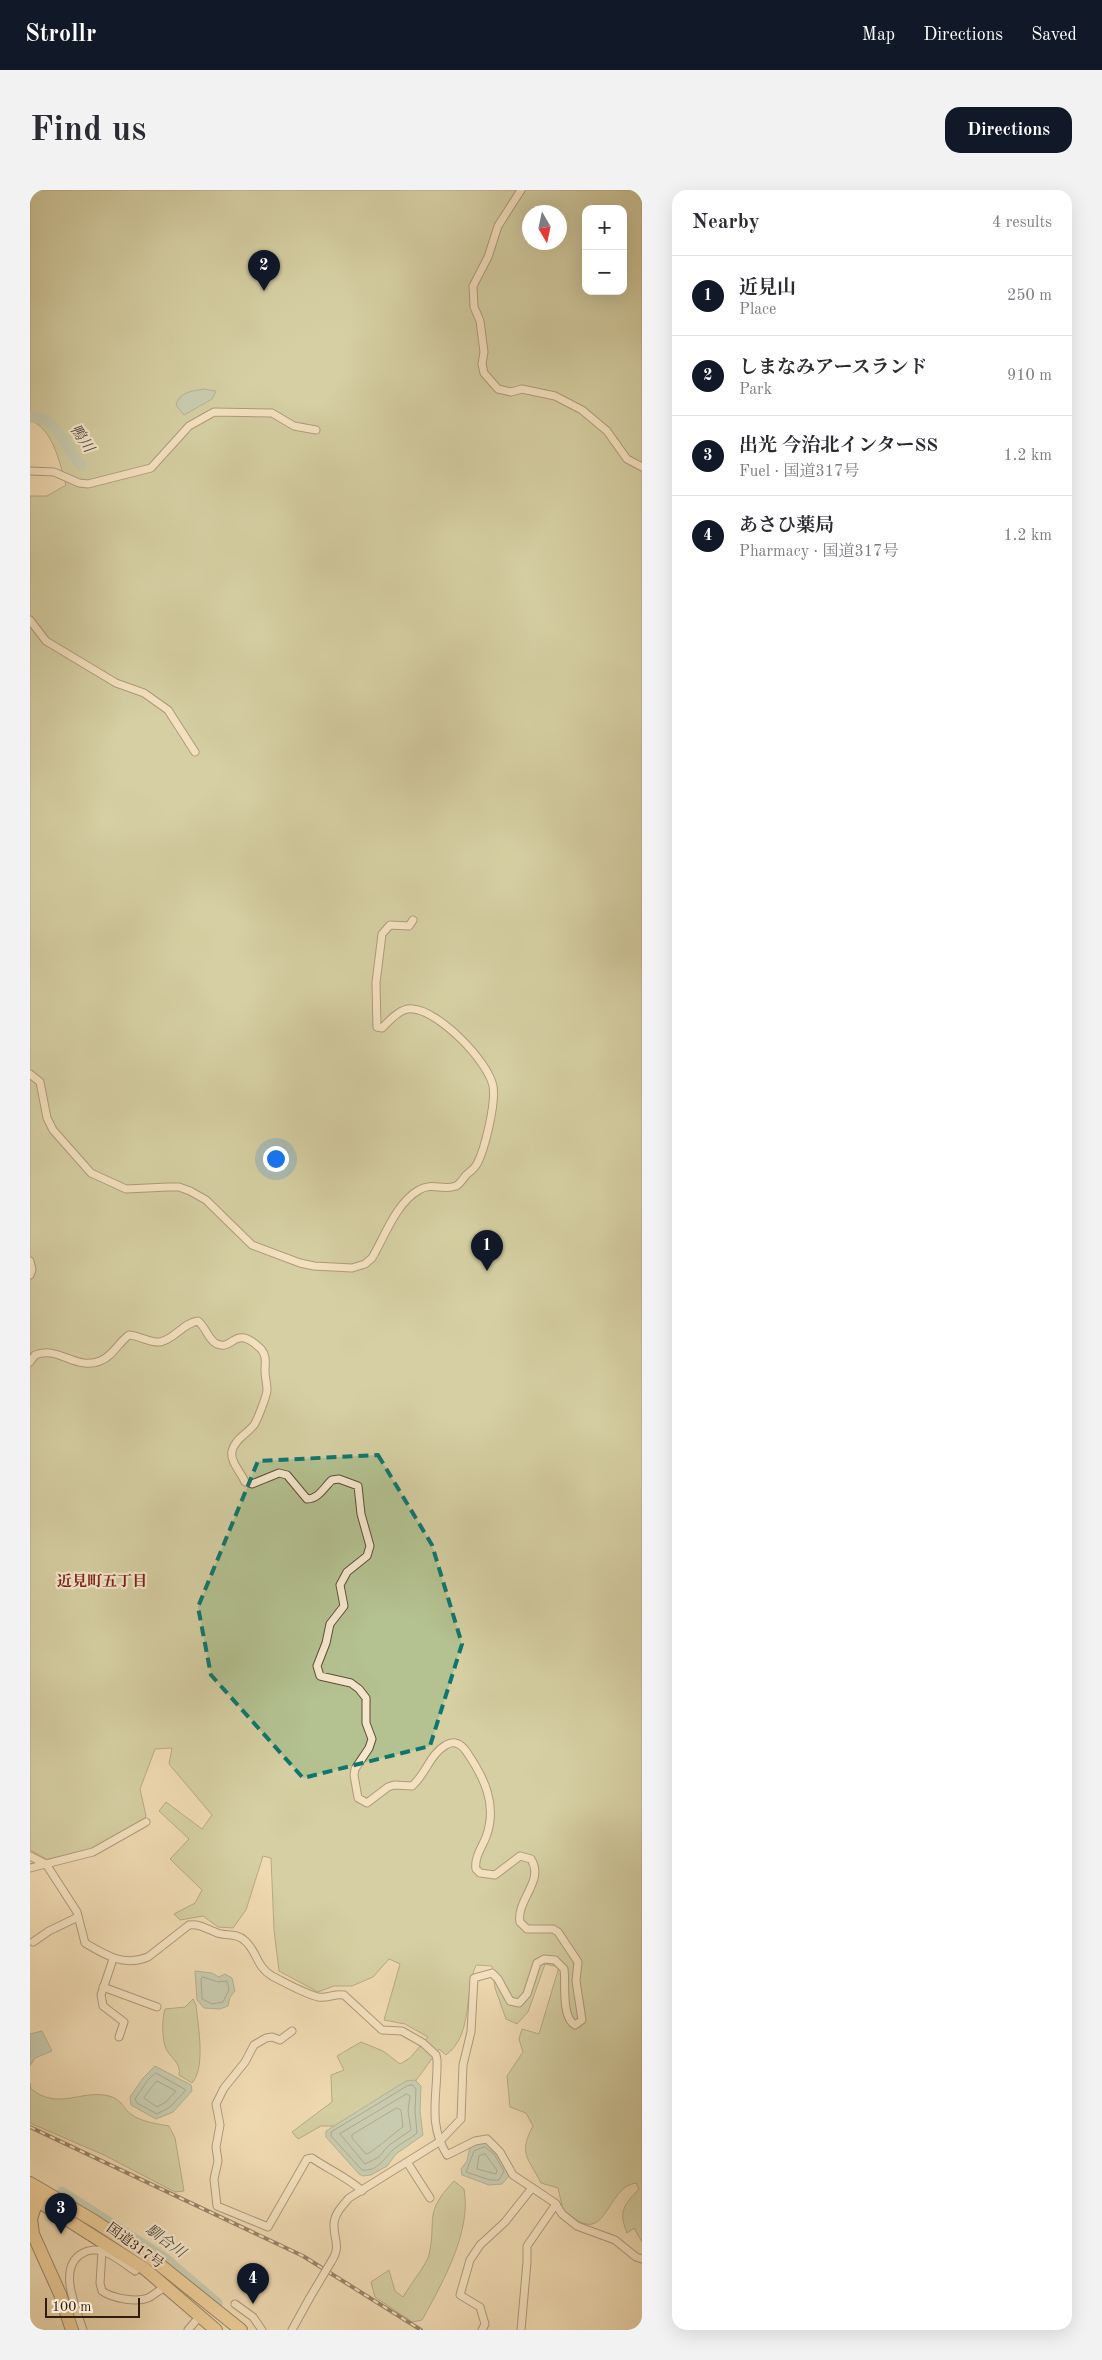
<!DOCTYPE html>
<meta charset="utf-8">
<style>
body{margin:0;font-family:"Old Standard TT","Noto Serif JP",serif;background:#f2f2f3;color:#2b2b33}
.controls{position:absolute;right:15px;top:15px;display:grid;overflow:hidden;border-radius:10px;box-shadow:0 5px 20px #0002}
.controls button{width:45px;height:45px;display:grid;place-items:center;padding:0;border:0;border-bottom:1px solid #e1e1e2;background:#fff;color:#2b2b33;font:25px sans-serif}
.compass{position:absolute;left:492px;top:15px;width:45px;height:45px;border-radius:50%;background:#fff;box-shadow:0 5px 20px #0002;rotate:171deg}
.scale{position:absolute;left:15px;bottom:12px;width:95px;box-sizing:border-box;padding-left:5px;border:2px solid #301d10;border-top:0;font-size:14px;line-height:18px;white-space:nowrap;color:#301d10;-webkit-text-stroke:4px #f5e7cd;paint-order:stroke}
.you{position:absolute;left:245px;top:968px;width:18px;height:18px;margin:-12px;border:4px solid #fff;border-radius:50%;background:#1a73e8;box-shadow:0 0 0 8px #1a73e833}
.badge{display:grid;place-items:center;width:32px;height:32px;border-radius:50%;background:#111827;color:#fff;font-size:16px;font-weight:700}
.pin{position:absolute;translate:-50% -41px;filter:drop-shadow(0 1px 2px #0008)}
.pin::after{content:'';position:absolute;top:26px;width:18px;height:15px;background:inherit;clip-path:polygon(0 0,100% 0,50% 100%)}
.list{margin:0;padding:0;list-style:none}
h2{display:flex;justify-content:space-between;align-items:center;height:65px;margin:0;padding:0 20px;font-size:21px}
h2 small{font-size:16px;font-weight:400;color:#7c7c81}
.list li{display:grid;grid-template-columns:32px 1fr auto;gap:15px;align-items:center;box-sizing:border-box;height:80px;padding:0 20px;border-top:1px solid #e1e1e2}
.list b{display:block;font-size:19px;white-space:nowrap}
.list p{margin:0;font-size:16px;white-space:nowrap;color:#7c7c81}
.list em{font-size:16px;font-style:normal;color:#7c7c81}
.map{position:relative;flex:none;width:612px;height:2140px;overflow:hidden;border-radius:15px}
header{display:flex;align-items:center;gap:30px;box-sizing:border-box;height:70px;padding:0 25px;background:#111827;color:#fff}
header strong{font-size:24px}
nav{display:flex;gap:28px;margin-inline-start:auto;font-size:18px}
.intro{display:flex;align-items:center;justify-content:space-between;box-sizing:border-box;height:120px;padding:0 30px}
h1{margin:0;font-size:35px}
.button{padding:12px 22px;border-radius:15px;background:#111827;color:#fff;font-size:18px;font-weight:700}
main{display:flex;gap:30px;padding:0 30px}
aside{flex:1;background:#fff;border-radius:15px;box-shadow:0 5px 20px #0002}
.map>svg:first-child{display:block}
.green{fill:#b4c191;stroke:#726f50;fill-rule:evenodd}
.water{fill:#9abbad;stroke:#707c6e}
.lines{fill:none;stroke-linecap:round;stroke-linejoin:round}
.shore{stroke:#656c5e;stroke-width:1}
.river{stroke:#9abbad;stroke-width:11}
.street-casing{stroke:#604c38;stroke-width:9}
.highway-casing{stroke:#301d10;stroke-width:14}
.street{stroke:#f5e7cd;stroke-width:7}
.highway{stroke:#e8bd79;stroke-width:12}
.rail-casing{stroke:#301d10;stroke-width:4}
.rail{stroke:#f5e7cd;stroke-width:2;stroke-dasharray:5.5;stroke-linecap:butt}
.street-bridge-casing{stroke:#604c38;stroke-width:9;stroke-linecap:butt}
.street-bridge{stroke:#f5e7cd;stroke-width:7}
.marked{fill:none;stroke:#0f766e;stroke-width:4;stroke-dasharray:10 6;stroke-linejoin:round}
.labels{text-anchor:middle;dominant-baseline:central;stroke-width:4.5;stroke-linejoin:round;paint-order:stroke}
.street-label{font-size:14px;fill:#301d10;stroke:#f5e7cd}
.water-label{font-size:15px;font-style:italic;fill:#504c3f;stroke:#f5e7cd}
.neighbourhood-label{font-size:15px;font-weight:bold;fill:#7a1f14;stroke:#f5e7cd}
</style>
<header>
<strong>Strollr</strong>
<nav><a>Map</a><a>Directions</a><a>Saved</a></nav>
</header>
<div class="intro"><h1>Find us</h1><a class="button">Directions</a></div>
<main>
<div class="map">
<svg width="612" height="2140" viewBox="0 0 612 2140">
<rect width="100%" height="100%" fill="#f0dab2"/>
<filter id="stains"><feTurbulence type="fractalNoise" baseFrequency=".004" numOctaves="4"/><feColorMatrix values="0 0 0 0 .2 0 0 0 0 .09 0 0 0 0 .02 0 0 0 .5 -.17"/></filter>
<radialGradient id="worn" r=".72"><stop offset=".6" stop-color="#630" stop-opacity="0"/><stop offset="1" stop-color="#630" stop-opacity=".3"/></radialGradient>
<g class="green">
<path d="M0,0H612V2052L604,2038L597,2043C588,2021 594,2015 609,1999L606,1993C580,1996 577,2043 553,2033C546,2031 539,2024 533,2020L528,1998L511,1993C498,1967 488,1964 503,1936L496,1923L480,1917L477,1886L493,1862L489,1849L492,1839L509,1844L529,1777L515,1774L498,1822L487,1834L476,1829L465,1798L462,1776L446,1775C434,1804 443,1845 416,1865L409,1859L382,1896L308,1936H291L268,1949L262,1942L302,1912L301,1885L314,1880L307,1866L331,1852L353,1861L370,1874L380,1868L398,1847L375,1834L354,1830L370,1774L359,1769L343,1787L322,1796H304L288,1802L249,1781L244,1740L241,1668L233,1666L216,1720L203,1738L188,1737L173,1726L150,1730L144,1724L165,1713L172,1700L140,1669L159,1649L129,1621L136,1612L172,1639L182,1625L139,1574L142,1558L125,1559L110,1599L116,1626L108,1641L64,1665L25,1674L0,1660V306H17L36,295C29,272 24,240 0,230ZM556,19H593V101H556ZM500,22H530V52H500Z"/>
<path d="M163,1809L166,1815C168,1836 176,1877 162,1893L149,1885C152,1872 138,1867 135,1856C132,1846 132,1829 135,1819L155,1817Z"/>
<path d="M0,1893L1,1899C29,1921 51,1899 79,1906C92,1909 93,1919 102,1925C112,1932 128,1934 139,1936L145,1948L154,2001L145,2002L74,1965L0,1933Z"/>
<path d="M424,1991L434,1999C442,2041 412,2094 392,2130L382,2132L345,2107L341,2092L359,2080L365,2101L373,2107C378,2098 398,2072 399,2065C407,2027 393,2024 424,1991Z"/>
</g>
<g class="water">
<path d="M174,199L186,201L182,209L154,225L146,215C149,202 162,201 174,199Z"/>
<path d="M165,1781L182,1783L189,1787L195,1784L202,1788L205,1801L200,1807L198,1816L190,1819L174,1818L167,1810Z"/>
<path d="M12,1841L22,1861L5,1868L0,1876V1844Z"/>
<path d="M125,1876L161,1895L162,1901L143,1922L126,1929L101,1915L100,1907L113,1888Z"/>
<path d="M385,1890L391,1896L390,1921L393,1945L366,1964L357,1976L341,1985L333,1986L329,1984L296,1947V1941L376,1891Z"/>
<path d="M455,1952L460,1954L480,1981L479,1986L472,1994L459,1995L432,1985L431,1979L437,1971L440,1956Z"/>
</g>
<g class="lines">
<g class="shore">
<path d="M173,1787L188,1792L197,1791L199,1800L193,1812L182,1814L172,1809L171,1789Z"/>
<path d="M126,1883L156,1900L140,1917L127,1924L107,1913L105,1909L117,1891Z"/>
<path d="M127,1891L146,1901L136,1912L127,1917L114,1908Z"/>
<path d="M383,1895L386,1899L385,1921L387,1943C380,1949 371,1953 364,1959C354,1968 348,1982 332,1980L301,1946V1942L377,1896Z"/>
<path d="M377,1904L380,1906L378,1921L381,1940L358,1956L349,1967L335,1974L310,1944Z"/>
<path d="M367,1918L371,1920L373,1937C365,1942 341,1964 336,1964L322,1948V1945Z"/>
<path d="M455,1957L464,1964L474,1981L469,1990H460L436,1982L444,1961Z"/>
<path d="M455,1964L467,1980L466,1984L447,1979L449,1966Z"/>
</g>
<g class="river">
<path d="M0,227C32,229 31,256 51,275"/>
<path d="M32,2002L134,2068L187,2113"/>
</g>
<defs>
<g id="street">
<path d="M491,0L468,36L458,67L443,96L444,117L450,131L454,162L452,174L454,183L468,199L481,202L492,199L525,206L552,220L577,241L597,269L612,277"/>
<path d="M0,281L24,282L49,293L58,294L121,278L159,236L184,222L242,223L264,236L286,240"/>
<path d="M0,430L16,451L86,493L114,503L138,520L165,562"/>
<path d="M0,884L10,892L17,928L23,940L61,983L96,999L138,997H149L160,1001L176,1010L222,1055L270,1073L284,1076L322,1078L335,1074L342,1068C355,1046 366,1013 389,1000C402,992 413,1001 426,996C430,994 433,989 436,985C440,982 444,979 447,974C455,959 466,913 463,896C458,871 409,821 383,819C371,817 360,830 352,838L347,837L346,793L352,744L360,735L379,736L383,730"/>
<path d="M0,1071L2,1080L0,1085"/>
<path d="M0,1172L5,1165C27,1155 47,1181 70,1171C83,1166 88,1153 99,1145C111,1146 119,1153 130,1152C145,1149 153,1133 168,1131C176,1137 178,1150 187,1154C204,1161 204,1133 231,1159C237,1166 235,1173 235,1181C235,1187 237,1194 237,1200C237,1205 227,1231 224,1235C217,1244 205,1249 202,1261C200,1272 211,1282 215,1292L222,1294L249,1283L257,1285L277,1309C289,1309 294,1297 302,1290L309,1289L328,1296L331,1324L340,1356L337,1366L317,1382L310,1395L314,1416L300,1434L296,1453L287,1476L290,1486L321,1493L329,1499L336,1508V1533L342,1549L339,1558L325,1579L324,1585L328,1608L337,1613L358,1597L364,1595L382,1596C396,1584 400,1564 416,1555C424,1550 431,1554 436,1561C454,1587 468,1615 456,1647C452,1657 444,1668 446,1679L450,1683L465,1685L490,1666L501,1669C515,1691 486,1710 490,1732L497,1739H523L528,1742L548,1772L546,1791L552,1830L545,1835C531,1827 536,1793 534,1779L525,1770L514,1769L507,1773L497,1804L489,1813L480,1811L468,1789L462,1783L444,1788L441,1842L433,1875L431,1929L409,1952L319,2008C313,2015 305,2023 304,2033C303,2050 312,2055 301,2072"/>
<path d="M0,1666L16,1674L47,1722L55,1753C75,1765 94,1777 118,1767L159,1735C170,1734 175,1738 185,1742C194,1747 206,1742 214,1750C227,1760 226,1777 242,1786C256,1793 273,1803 288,1807C297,1809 305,1803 314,1805L352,1840L372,1841L393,1853L406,1865L407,1870C408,1905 397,1933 417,1965L445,1951L457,1949L470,1962L483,1985L525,2013L532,2024L547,2036L585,2050L606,2067L612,2069"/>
<path d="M0,1678L63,1662L116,1632"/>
<path d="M3,1752L19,1741L48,1727"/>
<path d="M83,1769L71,1805L73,1816L94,1832L89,1847"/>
<path d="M73,1797L127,1817"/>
<path d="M262,1841L250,1850L242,1847L236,1848L224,1855L215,1872L194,1898L186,1914L190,1935L186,1957L188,1971L184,1989L187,2016L238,2037L277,1969L282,1968C296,1978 322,1990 332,2001"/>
<path d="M377,1972L400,2008"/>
<path d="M72,2061L70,2093L72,2101C82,2108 106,2113 118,2108C124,2105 129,2100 135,2097"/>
<path d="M205,2114L223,2127L232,2140"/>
<path d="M53,2140C47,2120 26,2077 53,2063C58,2060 66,2059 72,2061C83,2064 95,2074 105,2081L110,2076"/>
<path d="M158,2140L169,2127"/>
<path d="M262,2140L279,2109"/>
<path d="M452,2140L455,2134L450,2117L430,2105L440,2070L450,2055L475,2032L502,1998"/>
<path d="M491,2140L497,2072V2056L526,2014"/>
</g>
<g id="highway">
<path d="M0,1993L66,2032L125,2071L211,2140"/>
<path d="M9,2004L1,2029L3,2044L30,2104L42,2140"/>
<path d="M0,2006L115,2079L186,2140"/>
</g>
</defs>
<use href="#street" class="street-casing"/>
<use href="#highway" class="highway-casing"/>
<use href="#street" class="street"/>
<use href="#highway" class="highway"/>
<defs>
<path id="rail" d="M0,1937L273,2066L391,2140"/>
</defs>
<use href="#rail" class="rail-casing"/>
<use href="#rail" class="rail"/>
<defs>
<path id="street-bridge" d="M279,2109L301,2072"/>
</defs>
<use href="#street-bridge" class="street-bridge-casing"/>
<use href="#street-bridge" class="street-bridge"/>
</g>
<path d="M0 0H612V2140H0ZM348,1265L402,1355L432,1454L400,1556L273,1588L181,1485L168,1417L228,1271Z" fill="#f0dab2" fill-opacity=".55" fill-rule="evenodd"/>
<path class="marked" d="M348,1265L402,1355L432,1454L400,1556L273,1588L181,1485L168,1417L228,1271Z"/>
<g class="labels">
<g class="street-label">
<text transform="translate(105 2056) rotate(36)">国道317号</text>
</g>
<g class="water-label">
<text transform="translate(51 249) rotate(56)">鴨川</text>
<text transform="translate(135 2052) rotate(36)">馴合川</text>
</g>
<g class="neighbourhood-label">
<text x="72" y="1392">近見町五丁目</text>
</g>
</g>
<rect width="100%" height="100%" filter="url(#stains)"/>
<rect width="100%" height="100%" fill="url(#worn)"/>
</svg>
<div class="controls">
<button>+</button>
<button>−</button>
</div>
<svg class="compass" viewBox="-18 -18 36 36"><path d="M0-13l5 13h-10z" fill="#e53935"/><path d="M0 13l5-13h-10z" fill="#7c7c81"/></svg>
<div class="scale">100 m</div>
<div class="you"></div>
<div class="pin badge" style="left:457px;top:1081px">1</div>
<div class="pin badge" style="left:234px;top:101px">2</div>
<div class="pin badge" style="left:31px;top:2044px">3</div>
<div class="pin badge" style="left:223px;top:2114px">4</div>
</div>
<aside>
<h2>Nearby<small>4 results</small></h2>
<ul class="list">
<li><span class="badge">1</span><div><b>近見山</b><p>Place</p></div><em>250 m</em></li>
<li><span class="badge">2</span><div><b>しまなみアースランド</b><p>Park</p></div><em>910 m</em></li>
<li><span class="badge">3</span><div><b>出光 今治北インターSS</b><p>Fuel · 国道317号</p></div><em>1.2 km</em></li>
<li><span class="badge">4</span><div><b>あさひ薬局</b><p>Pharmacy · 国道317号</p></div><em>1.2 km</em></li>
</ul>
</aside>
</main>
